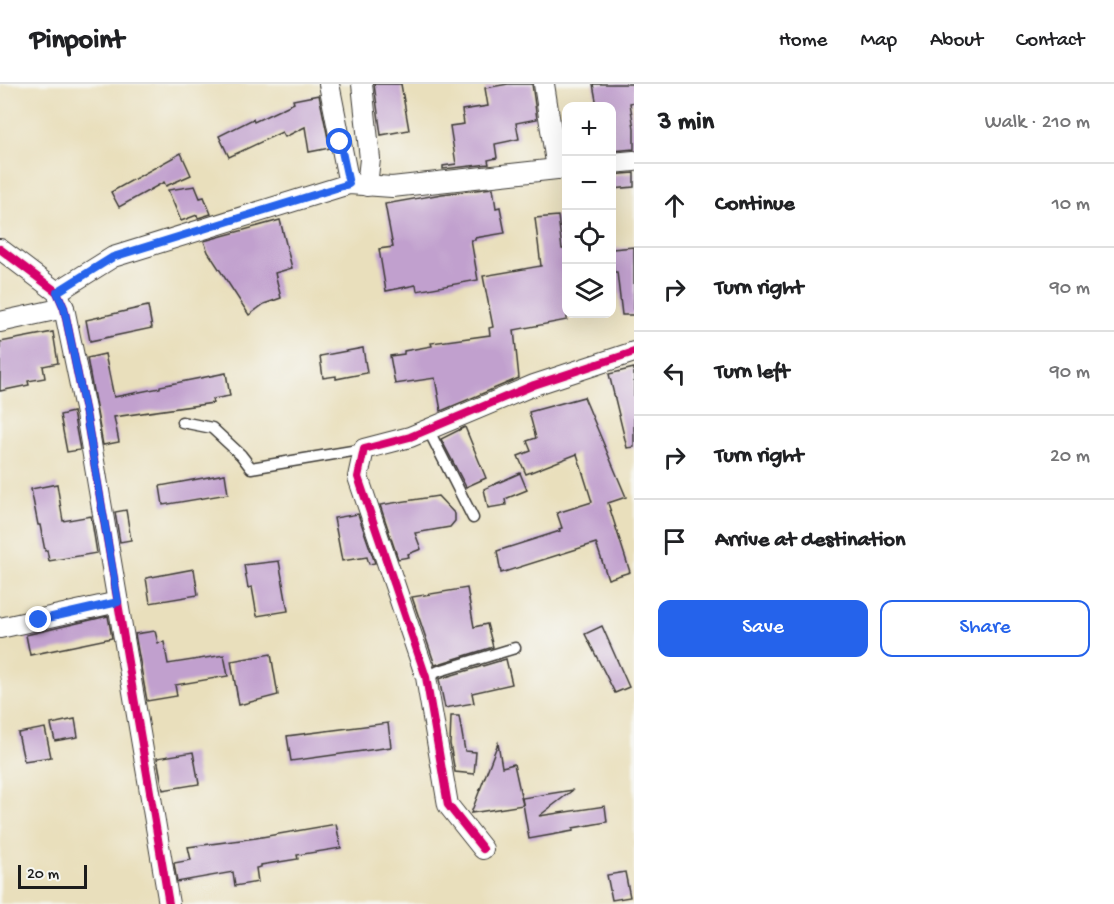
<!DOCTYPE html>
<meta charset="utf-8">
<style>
body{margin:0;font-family:"Gochi Hand",sans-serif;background:#f6f6f6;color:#202124}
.controls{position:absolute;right:18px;top:18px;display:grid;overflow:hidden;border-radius:12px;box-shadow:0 6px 24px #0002}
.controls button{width:54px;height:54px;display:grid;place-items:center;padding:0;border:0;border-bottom:2px solid #e0e0e0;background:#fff;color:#202124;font:30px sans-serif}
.scale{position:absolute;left:18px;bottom:15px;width:69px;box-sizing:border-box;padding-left:6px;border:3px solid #1c1c1c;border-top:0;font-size:16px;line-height:21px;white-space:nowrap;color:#1c1c1c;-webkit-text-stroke:4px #f6f6f2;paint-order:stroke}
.stop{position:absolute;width:18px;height:18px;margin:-14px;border:4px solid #2563eb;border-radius:50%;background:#fff}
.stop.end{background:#2563eb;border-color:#fff;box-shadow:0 2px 6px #0008}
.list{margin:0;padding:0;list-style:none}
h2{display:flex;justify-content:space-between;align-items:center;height:78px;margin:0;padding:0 24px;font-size:26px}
h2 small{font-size:20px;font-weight:400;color:#757577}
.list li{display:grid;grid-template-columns:39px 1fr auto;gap:18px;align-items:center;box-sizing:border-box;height:84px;padding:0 24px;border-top:2px solid #e0e0e0}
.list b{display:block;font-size:22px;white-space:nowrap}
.list em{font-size:20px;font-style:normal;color:#757577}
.actions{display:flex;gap:12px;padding:18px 24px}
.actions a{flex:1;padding:14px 0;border:2px solid #2563eb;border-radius:12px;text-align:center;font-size:21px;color:#2563eb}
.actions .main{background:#2563eb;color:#fff}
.icon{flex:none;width:33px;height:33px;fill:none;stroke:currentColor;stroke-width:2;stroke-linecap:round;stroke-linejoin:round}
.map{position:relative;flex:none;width:634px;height:820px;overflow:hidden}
header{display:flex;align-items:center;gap:36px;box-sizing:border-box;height:84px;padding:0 30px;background:#fff;border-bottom:2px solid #e0e0e0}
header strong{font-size:28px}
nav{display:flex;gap:33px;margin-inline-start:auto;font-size:21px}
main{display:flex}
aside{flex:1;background:#fff}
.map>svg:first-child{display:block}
.building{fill:#c1a0ce}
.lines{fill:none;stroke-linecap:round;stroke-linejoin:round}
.service-casing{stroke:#3b3934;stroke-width:13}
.minor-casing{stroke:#3b3934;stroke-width:22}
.service{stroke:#fff;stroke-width:10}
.minor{stroke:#fff;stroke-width:20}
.cycleway-casing{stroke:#f6f6f2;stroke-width:11}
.cycleway{stroke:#d6006c;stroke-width:8}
.route{stroke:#2563eb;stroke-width:8}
</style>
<header>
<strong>Pinpoint</strong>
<nav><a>Home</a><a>Map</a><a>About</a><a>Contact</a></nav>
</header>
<main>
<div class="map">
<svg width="634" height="820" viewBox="0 0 634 820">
<rect width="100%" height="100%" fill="#f6f6f2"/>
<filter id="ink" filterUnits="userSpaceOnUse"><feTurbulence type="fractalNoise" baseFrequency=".0167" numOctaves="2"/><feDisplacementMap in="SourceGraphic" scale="12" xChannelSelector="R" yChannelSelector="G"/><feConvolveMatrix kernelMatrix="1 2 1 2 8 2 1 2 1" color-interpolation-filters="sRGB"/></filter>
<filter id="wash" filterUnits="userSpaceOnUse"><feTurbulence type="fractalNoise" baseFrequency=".008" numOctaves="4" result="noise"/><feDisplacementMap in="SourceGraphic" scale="24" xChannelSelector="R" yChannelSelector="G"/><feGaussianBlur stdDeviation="1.35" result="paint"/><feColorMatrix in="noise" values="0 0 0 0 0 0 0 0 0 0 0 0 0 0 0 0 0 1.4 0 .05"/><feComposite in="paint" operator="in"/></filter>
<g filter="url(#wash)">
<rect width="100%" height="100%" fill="#e9dfbc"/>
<g id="blocks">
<g class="building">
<path d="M374,0H401L409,46L381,51Z"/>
<path d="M508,0H532L537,35L516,39L519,55L495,60L497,74L488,76L489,80L443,85V82L456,80L450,42L464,40L462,26L488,22L485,4Z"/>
<path d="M593,0H634V18L630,19L634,44V65L612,67V22H597Z"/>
<path d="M319,11L330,64L309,68L305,43L285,53L282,48L229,73L219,52L253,35L254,38L294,19L293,16Z"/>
<path d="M181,69L191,91L166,102L164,98L119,123L111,108Z"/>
<path d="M634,89V103L612,105V91Z"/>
<path d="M195,102L200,114L204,113L211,130L198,134L197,131L181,137L168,106Z"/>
<path d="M493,104L496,124L500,123L505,149L475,154V156H471L478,196L417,207L416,201L386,207L379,165L393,163L385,120L442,110Z"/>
<path d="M558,132L562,165H567V236L514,246L519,294L441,327L435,294L395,300L390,272L404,270V267L432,262L431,259L490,251L489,244L493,243L483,192L541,182L535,134Z"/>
<path d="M280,136L292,184L275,189L281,214L264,220L249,231L208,168L204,157Z"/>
<path d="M634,163V231H622L617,188H614L612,165Z"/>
<path d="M148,222L152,244L90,257L86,236Z"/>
<path d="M53,248L58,279L43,282L45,294L28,297L29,301L0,307V258Z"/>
<path d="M363,264L367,289L336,295V292L323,294L320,272Z"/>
<path d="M105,270L114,313L160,304V302L226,289L230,312L212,315L213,319L114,333L119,358L103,361L87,274Z"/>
<path d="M634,284V363L627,364L609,290Z"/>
<path d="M584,313L626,413L608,419L630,488L608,495L596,459L501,489L497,467L560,447L559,445L562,444L557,429L592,418L577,370L526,390L518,372L531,367L527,357L536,354L529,328Z"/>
<path d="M73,328L80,366L67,368L60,331Z"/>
<path d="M465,343L486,394L466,403L441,355Z"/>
<path d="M520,389L527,406L505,415L506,421L488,424L484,405Z"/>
<path d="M225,390L228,410L163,421L160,402Z"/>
<path d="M57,400L63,437L91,432L97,469L49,477L47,466L45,467L40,441H38L31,405Z"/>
<path d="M438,412L455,430V437L450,443L415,449L421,465L408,470L409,473L398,475L380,421Z"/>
<path d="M126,426L131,456L120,458L115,428Z"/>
<path d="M358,430L375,479L369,480L367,473L342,477L334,434Z"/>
<path d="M279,477L288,527L257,532L252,503L248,504L244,481Z"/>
<path d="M194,485L198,511L150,519L146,494Z"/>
<path d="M467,504L474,543L487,540L493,563L435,581L412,513Z"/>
<path d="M108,532L112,554L30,571L26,551Z"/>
<path d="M602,542L629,603L615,609L585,550Z"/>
<path d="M155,547L158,559L164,558L168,580L224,571L228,592L175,601L177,612L147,617L135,550Z"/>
<path d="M271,570L278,611L239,621L231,577Z"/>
<path d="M506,575L512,600L472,609L474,619L445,624L439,595Z"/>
<path d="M451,632H459L465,667L476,668L474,690L455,688L450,660Z"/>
<path d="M75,635L78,653L55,657L51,640Z"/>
<path d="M388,639L391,663L291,677L287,652Z"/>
<path d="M45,644L51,673L24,677L18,649Z"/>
<path d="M498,659L502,683L514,680L523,721L471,729Z"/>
<path d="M193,668L199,700L163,706L157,674Z"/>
<path d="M573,706L539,732L605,722L607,738L573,744V747L529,755L522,714Z"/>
<path d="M336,740L341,764L297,771L298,775L261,781V783L256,784L258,798L235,802L233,788L177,798L174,779L191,776L188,763L256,754Z"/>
<path d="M625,788L630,813L612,816L607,791Z"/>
</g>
</g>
</g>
<g filter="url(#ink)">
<use href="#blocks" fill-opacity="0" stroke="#3b3934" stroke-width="1.5"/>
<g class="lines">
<defs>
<g id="service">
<path d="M182,338L212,344L241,371L251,384L364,365"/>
<path d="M428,345L473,434"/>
<path d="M426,593L439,587L515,564"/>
</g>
<g id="minor">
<path d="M329,0L349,100"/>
<path d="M362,0L370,75L367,102"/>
<path d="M544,0L557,85"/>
<path d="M612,79L634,77"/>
<path d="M0,165L57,208L64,224L86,330L169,820"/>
<path d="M57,208L113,173L349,100L392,103L566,84"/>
<path d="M0,238L64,224"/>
<path d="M0,544L118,518"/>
<path d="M483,765L448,721L426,593L358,393L364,365L410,353L534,301L634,268"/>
</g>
</defs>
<use href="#service" class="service-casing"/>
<use href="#minor" class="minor-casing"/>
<use href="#service" class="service"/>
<use href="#minor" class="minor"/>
<defs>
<g id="cycleway">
<path d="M0,165L57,208L64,224L86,330L169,820"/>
<path d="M483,765L448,721L426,593L358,393L364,365L410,353L534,301L634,268"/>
</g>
</defs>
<use href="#cycleway" class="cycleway-casing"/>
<use href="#cycleway" class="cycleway"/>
</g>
</g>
<g class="lines" filter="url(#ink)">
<path class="route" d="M39,536L118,518L86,330L64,224L57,208L113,173L349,100L340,58"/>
</g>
</svg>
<div class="controls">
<button>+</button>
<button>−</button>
<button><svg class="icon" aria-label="locate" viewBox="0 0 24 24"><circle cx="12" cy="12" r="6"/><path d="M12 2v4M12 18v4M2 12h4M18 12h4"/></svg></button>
<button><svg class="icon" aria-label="layers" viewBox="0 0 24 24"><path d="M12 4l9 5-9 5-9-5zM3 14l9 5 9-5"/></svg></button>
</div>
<div class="scale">20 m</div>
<div class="stop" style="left:340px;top:58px"></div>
<div class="stop end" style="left:39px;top:536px"></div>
</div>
<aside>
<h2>3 min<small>Walk · 210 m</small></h2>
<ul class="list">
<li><svg class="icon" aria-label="ahead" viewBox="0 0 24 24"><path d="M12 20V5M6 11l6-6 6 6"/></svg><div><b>Continue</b></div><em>10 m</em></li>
<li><svg class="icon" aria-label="right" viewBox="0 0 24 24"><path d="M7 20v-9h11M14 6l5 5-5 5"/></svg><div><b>Turn right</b></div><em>90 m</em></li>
<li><svg class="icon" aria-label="left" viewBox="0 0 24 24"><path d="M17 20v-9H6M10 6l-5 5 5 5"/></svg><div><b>Turn left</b></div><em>90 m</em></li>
<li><svg class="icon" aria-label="right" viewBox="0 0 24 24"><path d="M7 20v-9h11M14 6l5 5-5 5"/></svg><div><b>Turn right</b></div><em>20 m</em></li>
<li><svg class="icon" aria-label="arrive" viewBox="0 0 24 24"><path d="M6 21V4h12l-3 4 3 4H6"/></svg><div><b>Arrive at destination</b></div></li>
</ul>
<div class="actions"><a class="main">Save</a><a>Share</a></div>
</aside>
</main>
